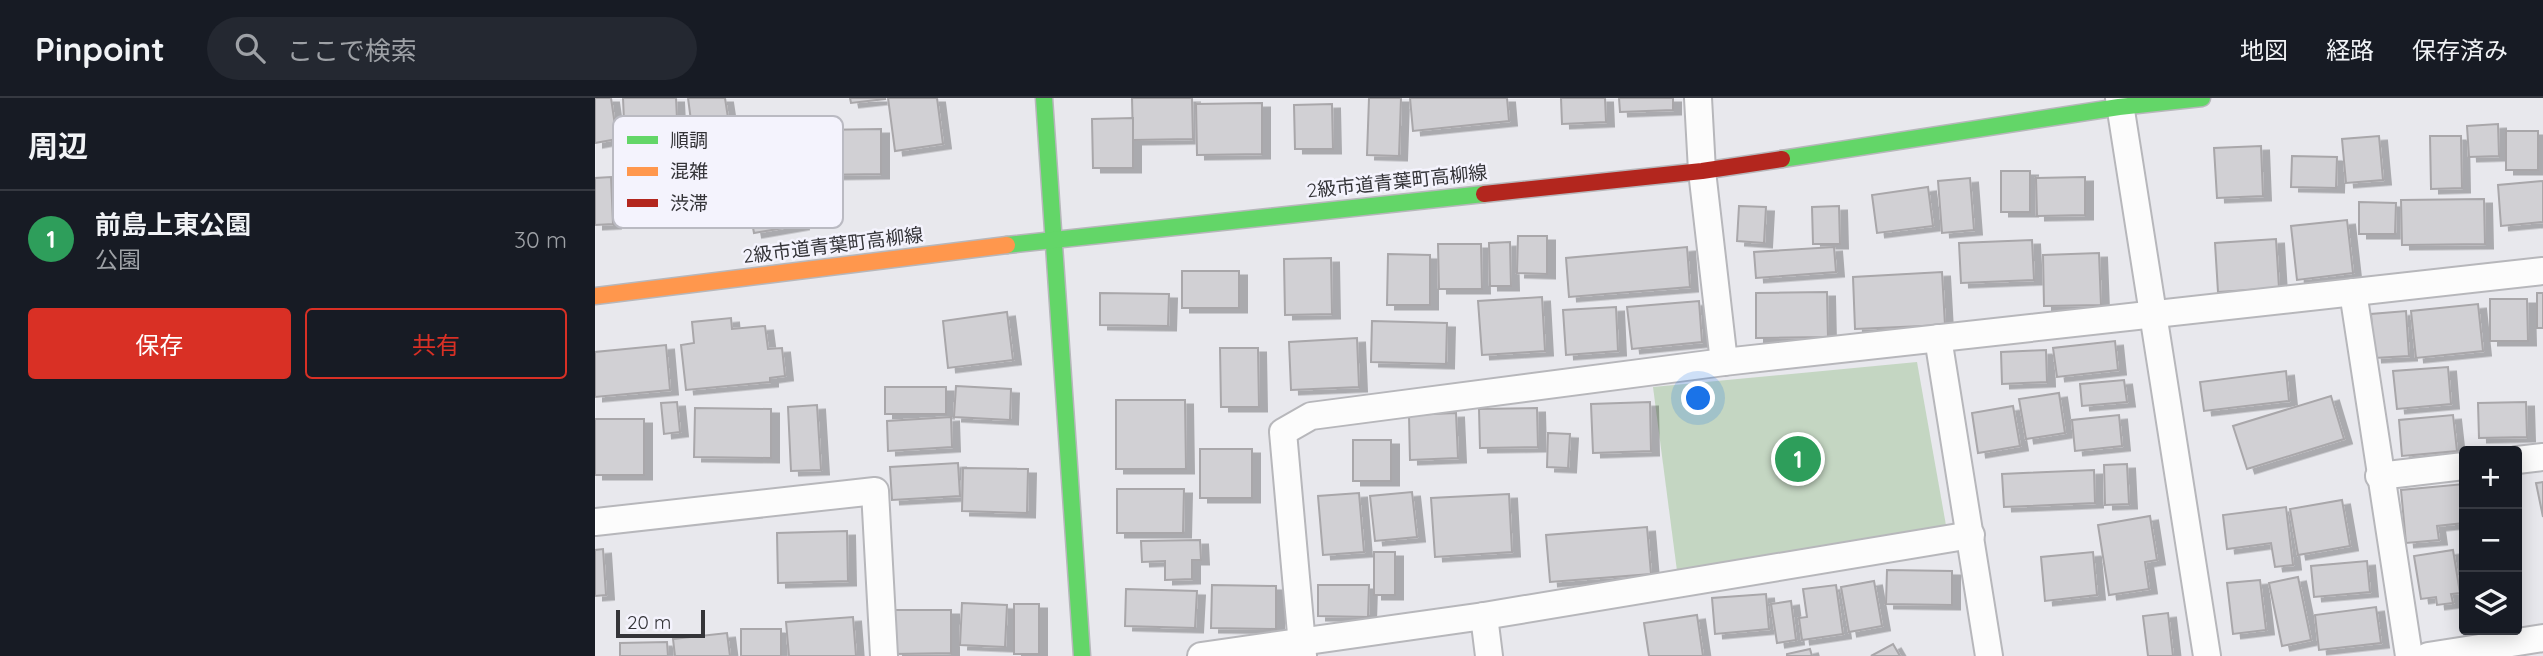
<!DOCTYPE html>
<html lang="ja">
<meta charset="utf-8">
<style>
body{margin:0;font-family:Quicksand,"Noto Sans JP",sans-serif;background:#242831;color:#f1f3f6}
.controls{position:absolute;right:21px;bottom:21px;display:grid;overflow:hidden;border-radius:7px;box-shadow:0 4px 18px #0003}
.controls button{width:63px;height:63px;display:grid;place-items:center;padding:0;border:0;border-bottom:2px solid #363941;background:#171b24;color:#f1f3f6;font:35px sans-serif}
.scale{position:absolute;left:21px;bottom:18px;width:89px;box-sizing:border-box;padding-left:7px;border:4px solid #343438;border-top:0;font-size:19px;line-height:24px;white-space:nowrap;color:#343438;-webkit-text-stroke:5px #f4f3fd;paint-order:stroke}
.you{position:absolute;left:1104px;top:301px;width:24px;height:24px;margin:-18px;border:5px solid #fff;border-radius:50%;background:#1a73e8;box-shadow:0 0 0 10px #1a73e833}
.badge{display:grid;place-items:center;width:46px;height:46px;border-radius:50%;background:#d93025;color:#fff;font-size:23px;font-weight:700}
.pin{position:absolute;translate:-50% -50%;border:4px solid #fff;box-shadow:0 2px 7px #0006}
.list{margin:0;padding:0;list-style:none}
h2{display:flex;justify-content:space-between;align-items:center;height:91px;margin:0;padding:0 28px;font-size:30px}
h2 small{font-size:23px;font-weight:400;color:#9ea1a6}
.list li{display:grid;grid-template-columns:46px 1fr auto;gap:21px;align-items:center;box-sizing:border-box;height:98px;padding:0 28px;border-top:2px solid #363941}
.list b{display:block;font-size:26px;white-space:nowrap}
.list p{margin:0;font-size:23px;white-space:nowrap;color:#9ea1a6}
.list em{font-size:23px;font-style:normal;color:#9ea1a6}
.actions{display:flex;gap:14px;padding:21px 28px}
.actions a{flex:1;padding:16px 0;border:2px solid #d93025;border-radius:7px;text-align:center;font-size:24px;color:#d93025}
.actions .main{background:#d93025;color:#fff}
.icon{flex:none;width:38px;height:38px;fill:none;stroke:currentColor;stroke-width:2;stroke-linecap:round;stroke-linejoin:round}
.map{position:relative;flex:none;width:1948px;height:558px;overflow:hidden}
header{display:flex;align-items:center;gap:42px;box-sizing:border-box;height:98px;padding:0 35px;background:#171b24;border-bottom:2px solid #363941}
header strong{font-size:33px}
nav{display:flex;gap:38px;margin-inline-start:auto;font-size:24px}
.search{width:490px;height:63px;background:#242831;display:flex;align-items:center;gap:18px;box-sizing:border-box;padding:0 24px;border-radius:38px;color:#9ea1a6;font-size:26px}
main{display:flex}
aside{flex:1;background:#171b24}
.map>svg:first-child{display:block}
.green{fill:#c4d6c2}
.building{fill:#d1d0d4;stroke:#a9a7aa;stroke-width:2;filter:url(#shadow)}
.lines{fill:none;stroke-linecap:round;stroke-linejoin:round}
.street-casing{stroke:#b7b7bb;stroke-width:30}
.fast-casing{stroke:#b7b7bb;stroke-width:19}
.slow-casing{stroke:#b7b7bb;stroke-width:19}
.jam-casing{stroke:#b7b7bb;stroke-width:19}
.street{stroke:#fcfcfc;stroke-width:26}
.fast{stroke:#63d668;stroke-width:16}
.slow{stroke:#ff974d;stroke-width:16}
.jam{stroke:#b3261e;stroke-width:16}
.labels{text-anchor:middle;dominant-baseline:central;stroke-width:5;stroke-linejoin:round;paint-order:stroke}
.street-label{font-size:19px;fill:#343438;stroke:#f4f3fd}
.key{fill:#f4f3fd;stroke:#babac2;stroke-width:2}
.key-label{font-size:19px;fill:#343438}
</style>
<header>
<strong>Pinpoint</strong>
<div class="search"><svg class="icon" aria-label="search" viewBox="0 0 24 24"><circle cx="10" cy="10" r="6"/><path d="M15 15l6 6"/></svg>ここで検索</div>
<nav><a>地図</a><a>経路</a><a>保存済み</a></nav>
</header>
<main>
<aside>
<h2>周辺<small></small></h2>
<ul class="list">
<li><span class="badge" style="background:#2e9e5b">1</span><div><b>前島上東公園</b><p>公園</p></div><em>30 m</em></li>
</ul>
<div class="actions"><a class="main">保存</a><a>共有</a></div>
</aside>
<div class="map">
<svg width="1948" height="558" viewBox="0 0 1948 558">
<defs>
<filter id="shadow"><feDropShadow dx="8" dy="4.5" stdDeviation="0" flood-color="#0004"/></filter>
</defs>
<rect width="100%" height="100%" fill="#e8e8ed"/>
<path class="green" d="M1322,264L1352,433L1082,473L1058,289Z"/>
<g class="building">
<path d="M0,0H16L22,41L0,45Z"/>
<path d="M28,0H81L82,21L29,23Z"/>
<path d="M93,0H130L135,33L98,38Z"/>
<path d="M255,0H290V1L256,5Z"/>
<path d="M293,0H342L348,46L300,53Z"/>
<path d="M537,0H597L598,41L538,42Z"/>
<path d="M774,0H806L804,58L772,57Z"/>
<path d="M815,0H912L914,23L818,33Z"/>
<path d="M966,0H1010L1011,24L967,26Z"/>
<path d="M1024,0H1078V12L1025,14Z"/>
<path d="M667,5V56L602,57L601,6Z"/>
<path d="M737,6L738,51H700L699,7Z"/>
<path d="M538,20V70H498L497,21Z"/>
<path d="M1903,26L1904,58L1874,59L1872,28Z"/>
<path d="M286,31V76L223,77V32Z"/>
<rect x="1911" y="33" width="32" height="39"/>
<path d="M1784,38L1788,82L1751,85L1747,41Z"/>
<path d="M1835,38H1866L1867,90L1836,91Z"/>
<path d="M1666,48L1668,98L1622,100L1619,50Z"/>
<path d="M1697,58L1742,59L1741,90L1696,89Z"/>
<rect x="1406" y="73" width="29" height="41"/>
<path d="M16,79L18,126L0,127V80Z"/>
<path d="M1490,79V117L1442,118L1441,80Z"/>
<path d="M1375,80L1379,132L1347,135L1343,83Z"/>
<path d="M1948,83V124L1906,128L1903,87Z"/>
<path d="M1333,89L1338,128L1282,135L1277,97Z"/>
<path d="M201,95L206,127L159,135L153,103Z"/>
<path d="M1889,101L1890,146L1807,147L1806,102Z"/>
<path d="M1764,104L1801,105L1800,136H1764Z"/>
<path d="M1144,108L1171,109L1169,145L1142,143Z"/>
<path d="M1244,108L1245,146H1218L1217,109Z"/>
<path d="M1752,122L1758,175L1702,182L1696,128Z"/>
<path d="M923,138H952V176L922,175Z"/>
<path d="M1681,141L1684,190L1623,194L1620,145Z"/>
<path d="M1437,142L1439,182L1366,185L1364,145Z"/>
<path d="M915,144L916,188H895L894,145Z"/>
<path d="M843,146H886L887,191H844Z"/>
<path d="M1092,149L1095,189L974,199L971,160Z"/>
<path d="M1239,149L1241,174L1161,180L1159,154Z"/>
<path d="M1504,155L1506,207L1449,208L1448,157Z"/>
<path d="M793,156L835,157V207H792Z"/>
<path d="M736,160L737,216L690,217L689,161Z"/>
<rect x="587" y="173" width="57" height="37"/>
<path d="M1347,174L1350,227L1260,231L1258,179Z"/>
<path d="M1232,194L1233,239L1161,240V195Z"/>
<path d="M505,195L574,196L573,228L505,227Z"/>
<rect x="1942" y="195" width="6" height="35"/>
<path d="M947,199L950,253L887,257L883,203Z"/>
<path d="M1895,201H1932L1933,243H1895Z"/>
<path d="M1104,203L1107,244L1037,251L1032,209Z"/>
<path d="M1883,206L1888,253L1821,260L1816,213Z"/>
<path d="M1021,209L1023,253L971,257L968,212Z"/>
<path d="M1811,213L1814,258L1779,260L1776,216Z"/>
<path d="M412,214L418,262L353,270L348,223Z"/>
<path d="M136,220L137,231L170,228L173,251L187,250L190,278L175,280V284L91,292L86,247L99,245L97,224Z"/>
<path d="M777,223L852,225L851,266L776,264Z"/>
<path d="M762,240L764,289L696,292L694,244Z"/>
<path d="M1520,243L1523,272L1462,279L1458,250Z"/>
<path d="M71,247L75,292L0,299V254Z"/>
<path d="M625,250H663L664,309H626Z"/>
<path d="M1451,252L1452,284L1407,286L1406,254Z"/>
<path d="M1853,269L1856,306L1802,311L1798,273Z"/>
<path d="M1691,273L1694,303L1609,313L1605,284Z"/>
<path d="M1529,282L1532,304L1487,308L1485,286Z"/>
<path d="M361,288L416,291L415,322L359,319Z"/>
<rect x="290" y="289" width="61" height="27"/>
<path d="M1464,295L1470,335L1431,341L1424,301Z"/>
<path d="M1736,298L1749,341L1652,371L1638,328Z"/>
<path d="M521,302H590L591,371H521Z"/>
<path d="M82,304L85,334L69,336L66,305Z"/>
<path d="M1055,304L1056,353L998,355L996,306Z"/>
<path d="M1931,304L1932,339L1884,340L1883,305Z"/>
<path d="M222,307L226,372L196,373L193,309Z"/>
<path d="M1418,308L1425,348L1383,355L1377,315Z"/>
<path d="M100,310L176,311V360L99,359Z"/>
<path d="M942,310L943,349L885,350L884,311Z"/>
<path d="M861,315L863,360L815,362L814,317Z"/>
<path d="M1524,317L1527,348L1480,353L1477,322Z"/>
<path d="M1858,317L1862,353L1807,358L1804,322Z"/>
<path d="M356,319L357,349L293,353L292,323Z"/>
<rect x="0" y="321" width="49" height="56"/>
<path d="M953,335L975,336L973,370L952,369Z"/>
<rect x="758" y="342" width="38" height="41"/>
<rect x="605" y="351" width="52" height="49"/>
<path d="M363,365L365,398L297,402L295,369Z"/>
<path d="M1532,366L1534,406L1510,407L1509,367Z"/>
<path d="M368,370L433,371L432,415L367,413Z"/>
<path d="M1499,372L1500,405L1409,409L1407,376Z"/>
<path d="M1948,384V419L1941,385Z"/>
<path d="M1869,386V425L1842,428L1844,442L1811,445L1806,392Z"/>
<path d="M522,391H589L588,435H522Z"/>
<path d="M817,394L822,439L780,443L775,398Z"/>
<path d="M764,395L769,454L728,457L723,398Z"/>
<path d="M914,396L917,454L840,459L836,400Z"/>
<path d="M1747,402L1755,448L1703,457L1695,411Z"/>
<path d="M1691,409L1698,467L1680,469L1676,445L1632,451L1628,417Z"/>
<path d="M1555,418L1562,462L1550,464L1554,491L1514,497L1503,427Z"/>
<path d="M1052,429L1056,476L955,484L951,437Z"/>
<path d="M252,433L253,483L183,485L182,435Z"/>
<path d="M605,442L606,462H597V481L570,482V463L547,464L546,443Z"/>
<path d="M8,451L11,497L0,498V452Z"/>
<path d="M1858,452L1865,495L1856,496L1858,505L1842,507L1841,499L1826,501L1819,458Z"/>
<rect x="779" y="454" width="21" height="43"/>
<path d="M1498,454L1502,497L1450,503L1446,459Z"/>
<path d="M1772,463L1775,494L1719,499L1716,468Z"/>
<path d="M1292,472L1357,473V507L1291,506Z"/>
<path d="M1703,479L1716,542L1687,548L1674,485Z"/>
<path d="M1665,482L1671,532L1638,536L1632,485Z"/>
<path d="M1279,483L1287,528L1254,534L1246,489Z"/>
<path d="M617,487L681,488V531L616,530Z"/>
<path d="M723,487H774L773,519L723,518Z"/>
<path d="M1241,487L1248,536L1207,542L1204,520L1212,519L1208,491Z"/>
<path d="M531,491L602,493L600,530L530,528Z"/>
<path d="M1171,496L1174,531L1120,536L1117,500Z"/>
<path d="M1196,503L1201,542L1182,545L1176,506Z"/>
<path d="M367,505L412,507L410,549L365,547Z"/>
<rect x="419" y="506" width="25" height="50"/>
<path d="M1781,509L1786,545L1724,552L1720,517Z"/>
<path d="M300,512H356V555L300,556Z"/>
<path d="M1573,515L1578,558H1553L1548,518Z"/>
<path d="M1102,517L1108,558H1054L1049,525Z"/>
<path d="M258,519L261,558H194L191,524Z"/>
<rect x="146" y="531" width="40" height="27"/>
<path d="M132,535L135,558H80L78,541Z"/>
<path d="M72,544L73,558H25V545Z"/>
<path d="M1298,546L1305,558H1276Z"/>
<path d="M1215,551L1217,558H1192V556Z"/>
</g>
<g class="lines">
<defs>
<g id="street">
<path d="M1103,0L1107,73L1129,264"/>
<path d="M1524,0L1612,558"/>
<path d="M1758,194L1814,558"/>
<path d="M1343,240L1394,558"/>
<path d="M1922,362L1948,359"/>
<path d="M1784,378L1869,368"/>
<path d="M0,424L280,393L289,558"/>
<path d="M889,518L894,558"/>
<path d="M606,558L889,518L1376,437"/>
<path d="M708,558L688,334L716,318L1129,264L1948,173"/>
<path d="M1833,558L1948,540"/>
</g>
<g id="fast">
<path d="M449,0L487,558"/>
<path d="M1187,61L1524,9L1607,0"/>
<path d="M412,147L889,96"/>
</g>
<path id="slow" d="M0,198L412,147"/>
<path id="jam" d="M889,96L1107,73L1187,61"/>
</defs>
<use href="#street" class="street-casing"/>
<use href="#fast" class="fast-casing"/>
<use href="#slow" class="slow-casing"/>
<use href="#jam" class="jam-casing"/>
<use href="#street" class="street"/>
<use href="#fast" class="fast"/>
<use href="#slow" class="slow"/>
<use href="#jam" class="jam"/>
</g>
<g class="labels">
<g class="street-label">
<text transform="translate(802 83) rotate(-6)">2級市道青葉町高柳線</text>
<text transform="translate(238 147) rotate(-7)">2級市道青葉町高柳線</text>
</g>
</g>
<rect x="18" y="18" width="230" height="112" rx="10" class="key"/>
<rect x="32" y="38" width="31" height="8" fill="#63d668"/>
<rect x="32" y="69" width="31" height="9" fill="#ff974d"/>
<rect x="32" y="101" width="31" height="8" fill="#b3261e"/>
<g class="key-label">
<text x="75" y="49">順調</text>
<text x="75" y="80">混雑</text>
<text x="75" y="112">渋滞</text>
</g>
</svg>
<div class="controls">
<button>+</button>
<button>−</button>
<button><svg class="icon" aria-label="layers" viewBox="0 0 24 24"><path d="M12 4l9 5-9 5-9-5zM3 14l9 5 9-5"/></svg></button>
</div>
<div class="scale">20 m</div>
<div class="you"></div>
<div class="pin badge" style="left:1203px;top:361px;background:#2e9e5b">1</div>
</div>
</main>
